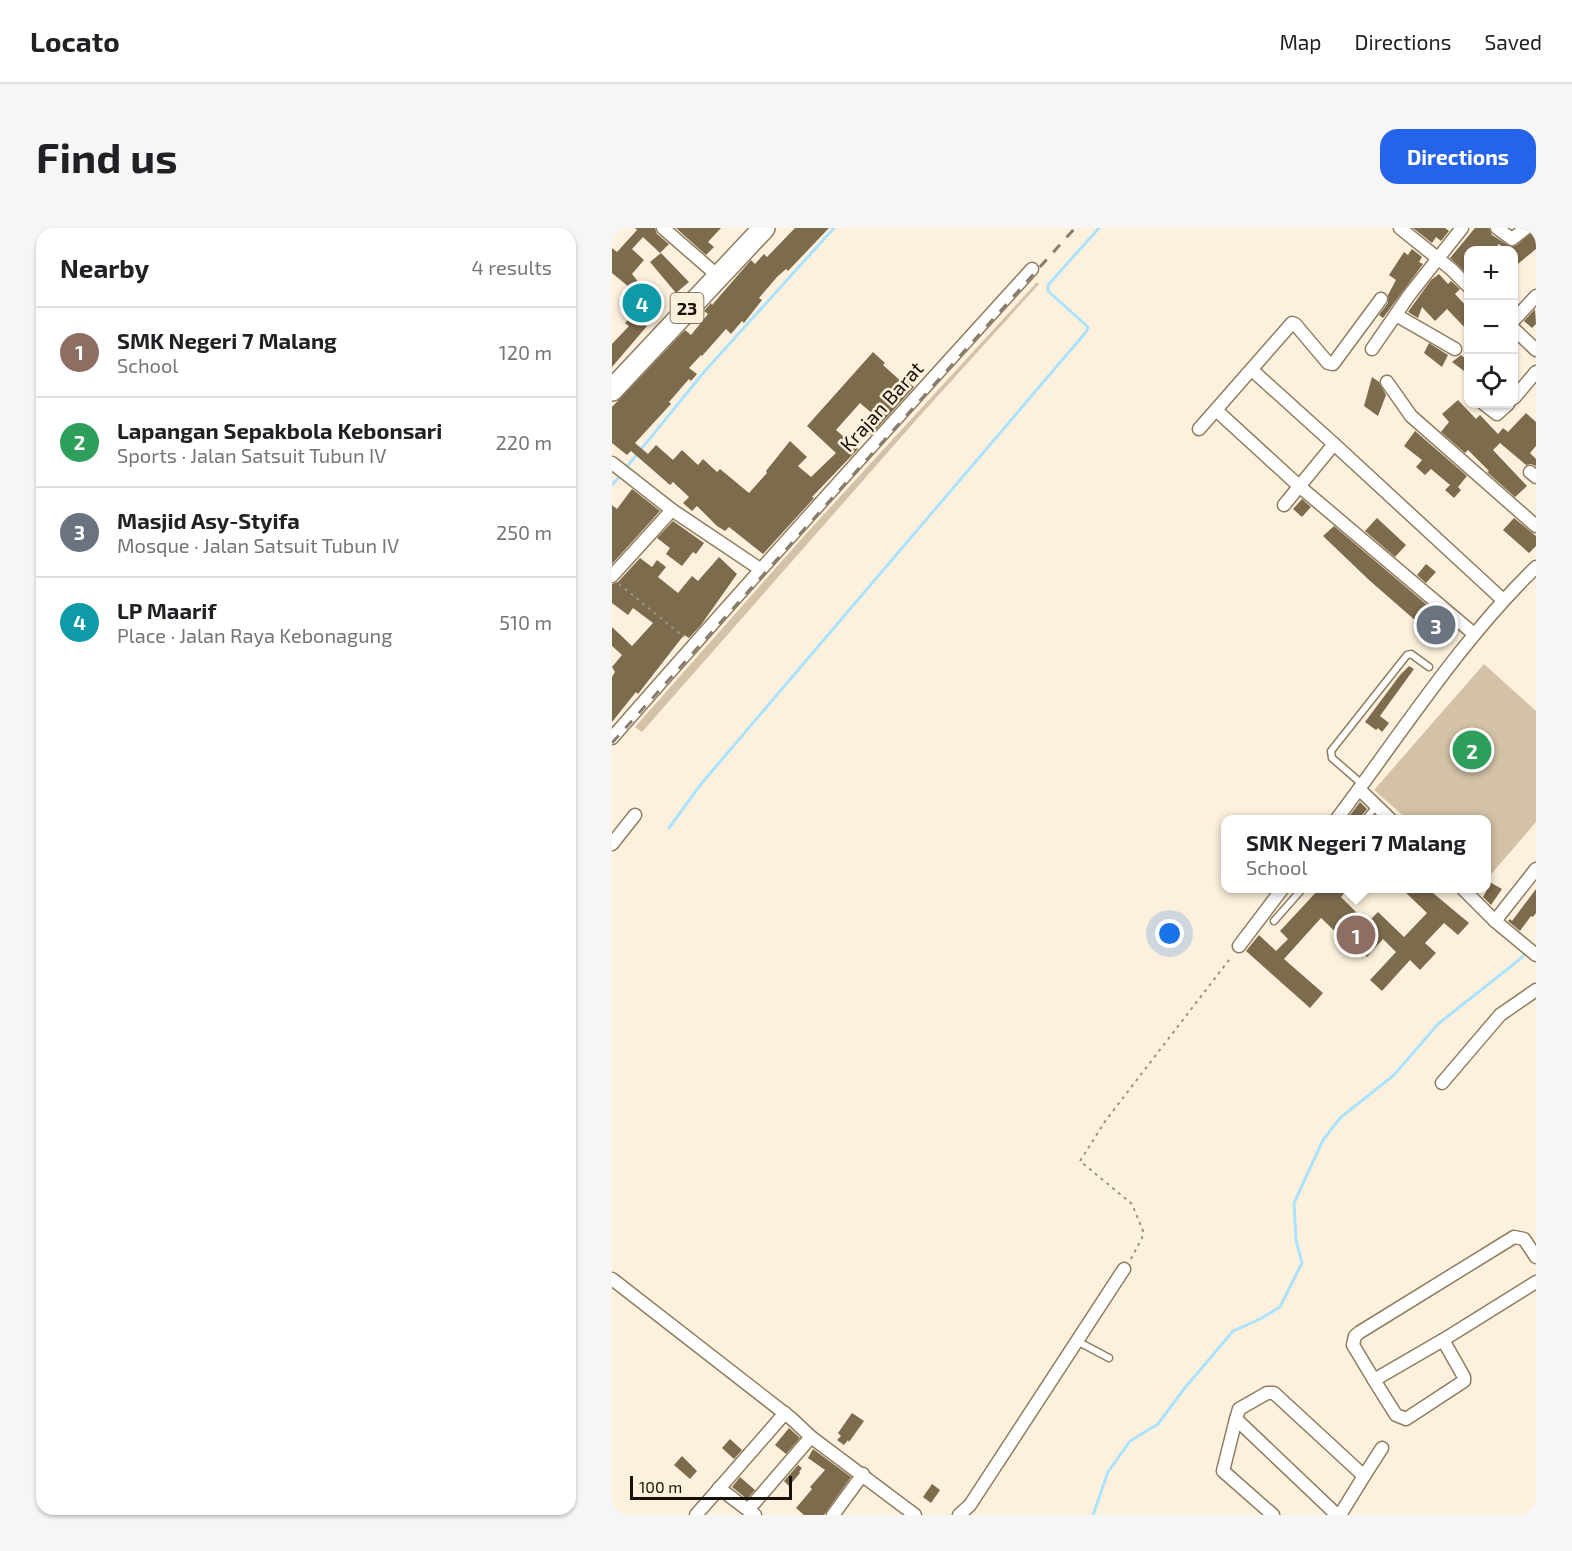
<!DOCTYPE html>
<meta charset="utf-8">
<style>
body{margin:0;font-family:"Exo 2",sans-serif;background:#f6f6f6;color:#202124}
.controls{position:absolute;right:18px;top:18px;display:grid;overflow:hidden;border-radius:12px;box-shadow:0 2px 4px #0004}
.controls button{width:54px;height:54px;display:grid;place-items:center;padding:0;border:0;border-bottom:2px solid #e0e0e0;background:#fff;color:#202124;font:30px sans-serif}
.scale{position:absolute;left:18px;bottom:15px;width:162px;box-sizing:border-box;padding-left:6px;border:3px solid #181105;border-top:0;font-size:16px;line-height:21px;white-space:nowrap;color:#181105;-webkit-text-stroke:4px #fdf1dd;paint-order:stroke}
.you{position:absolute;left:558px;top:706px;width:21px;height:21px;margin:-15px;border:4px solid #fff;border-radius:50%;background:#1a73e8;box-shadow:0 0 0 9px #1a73e833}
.badge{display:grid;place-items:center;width:39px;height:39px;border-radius:50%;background:#2563eb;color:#fff;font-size:20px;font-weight:700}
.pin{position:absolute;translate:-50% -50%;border:3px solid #fff;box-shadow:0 2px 6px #0006}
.popup{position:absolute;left:609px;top:587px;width:270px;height:78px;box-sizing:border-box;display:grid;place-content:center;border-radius:12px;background:#fff;filter:drop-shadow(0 2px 4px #0005);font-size:20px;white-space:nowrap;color:#757577}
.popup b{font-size:22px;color:#202124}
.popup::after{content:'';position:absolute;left:50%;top:100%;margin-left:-12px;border:12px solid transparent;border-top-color:#fff}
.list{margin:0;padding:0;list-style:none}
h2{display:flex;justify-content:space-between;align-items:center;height:78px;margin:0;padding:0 24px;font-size:26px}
h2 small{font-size:20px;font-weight:400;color:#757577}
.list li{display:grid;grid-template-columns:39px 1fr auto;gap:18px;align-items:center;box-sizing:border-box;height:90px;padding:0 24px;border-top:2px solid #e0e0e0}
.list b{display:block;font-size:22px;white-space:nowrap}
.list p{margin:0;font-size:20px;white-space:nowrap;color:#757577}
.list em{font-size:20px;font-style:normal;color:#757577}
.icon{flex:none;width:33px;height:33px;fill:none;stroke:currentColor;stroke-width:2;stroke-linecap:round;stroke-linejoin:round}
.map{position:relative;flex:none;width:924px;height:1287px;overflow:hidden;border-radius:18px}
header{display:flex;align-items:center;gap:36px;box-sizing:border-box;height:84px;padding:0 30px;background:#fff;border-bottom:2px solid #e0e0e0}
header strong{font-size:28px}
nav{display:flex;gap:33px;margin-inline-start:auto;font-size:21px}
.intro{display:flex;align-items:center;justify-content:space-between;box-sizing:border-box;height:144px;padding:0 36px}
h1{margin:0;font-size:42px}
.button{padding:15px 27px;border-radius:18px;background:#2563eb;color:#fff;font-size:21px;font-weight:700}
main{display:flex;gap:36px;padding:0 36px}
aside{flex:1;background:#fff;border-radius:18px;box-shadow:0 2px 4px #0004}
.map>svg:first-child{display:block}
.green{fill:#d3c2a7}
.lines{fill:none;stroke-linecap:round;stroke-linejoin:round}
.stream{stroke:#abe2fe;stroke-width:3}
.building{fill:#7d6b4d}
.service-casing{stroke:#8f7d5f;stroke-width:9}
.minor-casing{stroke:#8f7d5f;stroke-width:15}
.trunk-casing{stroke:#8f7d5f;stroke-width:24}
.path{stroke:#9c9382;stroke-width:2;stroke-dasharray:3 4.5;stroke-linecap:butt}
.service{stroke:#fff;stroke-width:6}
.minor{stroke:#fff;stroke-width:12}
.trunk{stroke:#fff;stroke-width:21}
.rail{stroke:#877d6e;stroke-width:3;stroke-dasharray:10 10;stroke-linecap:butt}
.labels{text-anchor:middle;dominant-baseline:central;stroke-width:5;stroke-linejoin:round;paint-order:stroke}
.shield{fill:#fdf1dd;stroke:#5d5446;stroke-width:1.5}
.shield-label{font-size:18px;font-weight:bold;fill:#181105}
.street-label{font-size:20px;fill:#181105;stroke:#fdf1dd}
</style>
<header>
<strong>Locato</strong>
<nav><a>Map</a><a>Directions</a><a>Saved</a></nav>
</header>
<div class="intro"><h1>Find us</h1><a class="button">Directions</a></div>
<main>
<aside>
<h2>Nearby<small>4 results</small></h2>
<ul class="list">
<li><span class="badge" style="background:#8d6e63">1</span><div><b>SMK Negeri 7 Malang</b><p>School</p></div><em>120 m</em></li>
<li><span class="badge" style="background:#2e9e5b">2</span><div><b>Lapangan Sepakbola Kebonsari</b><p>Sports · Jalan Satsuit Tubun IV</p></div><em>220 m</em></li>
<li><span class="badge" style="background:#6b7280">3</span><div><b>Masjid Asy-Styifa</b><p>Mosque · Jalan Satsuit Tubun IV</p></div><em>250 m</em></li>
<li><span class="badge" style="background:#0f9aa8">4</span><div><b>LP Maarif</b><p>Place · Jalan Raya Kebonagung</p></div><em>510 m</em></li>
</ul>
</aside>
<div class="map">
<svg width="924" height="1287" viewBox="0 0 924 1287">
<rect width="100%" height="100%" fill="#fdf1dd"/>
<g class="green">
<path d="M425,54L427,56L305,191L30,504L23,499L192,308Z"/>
<path d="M872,436L924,483V594L875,651L874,592L795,591L762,562Z"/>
</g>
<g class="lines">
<g class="stream">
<path d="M13,241L92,144L222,0"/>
<path d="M0,257L9,247"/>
<path d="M57,600L89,556L474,104L476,99L436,63V57L487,0"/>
<path d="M481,1287L496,1244L518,1213L546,1196L572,1161L621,1103L648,1091L668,1079L690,1035L684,1012L682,975L711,912L728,890L782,847L826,796L907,732L915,724"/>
</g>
</g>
<g class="building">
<path d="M23,0H43L45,6L57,16L48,25L31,9L20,21L32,32L20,46L49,82L32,95L35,98L0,139V116L17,98L13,95L25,83L9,67L17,59L0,45V20L5,24L25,2Z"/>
<path d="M64,0H109L96,14L102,19L94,27Z"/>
<path d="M183,0H217L176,43L174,41L165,49L147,70L150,72L132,95L130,93L119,106L114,101L90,128L89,127L77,140L85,146L79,153L77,151L57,174L59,176L23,215L36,226L44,217L61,232L70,222L86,237L91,231L105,244L108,241L137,265L155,245L154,243L178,213L195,229L186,238L199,249L224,225L195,198L261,124L273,135L271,137L292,156L295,153L302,159L259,207L250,200L262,187L248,175L224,202L246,221L200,269L202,270L151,326L117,299L113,303L105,298L85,278L80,283L71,275L77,269L61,254L58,257L19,223L15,227L0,215V179L73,102L79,107L96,86L92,83L99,75L100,77L139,32L143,36L152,26L155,29Z"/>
<path d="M801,0H833L837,3L829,13L824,9L820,15Z"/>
<path d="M863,0H877L880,7L899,19L905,17L924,0V21L902,39V22H893L887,16L881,22H856V47L838,30Z"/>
<path d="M800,21L810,29L807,34L811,36L771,90L767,87L776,75V67L784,52L777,47L792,24L796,27Z"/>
<path d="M49,25L77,54L64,65L38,34Z"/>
<path d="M827,46L836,56L839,53L848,61L843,66L856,80V103L835,81L823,93L810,79L806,90L796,84L819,52Z"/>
<path d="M923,81L924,96L920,100L912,93Z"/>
<path d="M817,115L836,127L830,139L812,125Z"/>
<path d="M849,127L856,133V146L840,134Z"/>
<path d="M760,149L767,154L774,167L766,188L752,178Z"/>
<path d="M846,172L864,191L868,187L886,206L891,200L896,204L914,185L924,194V218L918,225L924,231V238L919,236L914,237L888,215L881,222L915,258L903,269L875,244L877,243L856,222L853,225L829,204L837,194L830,186Z"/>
<path d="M803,203L855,248L846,259L849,262L842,270L833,262L838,257L819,241L813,247L804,239L810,232L792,218Z"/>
<path d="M20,261L48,283L0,336V277L5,281Z"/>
<path d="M690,271L699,279L690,289L681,281Z"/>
<path d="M765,290L794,317L783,329L753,303Z"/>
<path d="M902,290L924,308V318L917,325L891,302Z"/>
<path d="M61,293L92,315L84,326L81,324L70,338L54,326L58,320L45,310Z"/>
<path d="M722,298L841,399L828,414L757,352L711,308Z"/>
<path d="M107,329L125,346L89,397L77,410L72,407L26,466L24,464L0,494V449L3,444L0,439L10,427L0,418V399L20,418L41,395L21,380L16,387L0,375V356L6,354L28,330L40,339L45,332L54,339L46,349L66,365L80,348L86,353Z"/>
<path d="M814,336L824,344L814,355L805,347Z"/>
<path d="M797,438L802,441L768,488L777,495L770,504L766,500L764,502L753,494L788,447Z"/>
<path d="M748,574L755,581L747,591H735Z"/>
<path d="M874,652L890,661L879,677L871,669L874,664Z"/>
<path d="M708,660H736L729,669L755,695L766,684L792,709L815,685L789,660H815L857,695L846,707L832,695L813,715L824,725L808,742L798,732L770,763L758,752L784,724L771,711L755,729L735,710L733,713L709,690L672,731L711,765L698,780L634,723L647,707L664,723L676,711L668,703Z"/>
<path d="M924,661V685L921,689L919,688L908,703L896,693L898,691L900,693Z"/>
<path d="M240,1185L252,1193L237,1214L236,1212L232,1217L225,1212L229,1208L226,1205Z"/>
<path d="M177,1200L188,1210L174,1226L163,1217Z"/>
<path d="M118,1211L130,1222L122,1231L110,1220Z"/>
<path d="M201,1221L239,1249L212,1287H192L184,1280L200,1261L198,1259L213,1242L196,1230Z"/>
<path d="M70,1228L85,1243L78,1251L62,1237Z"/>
<path d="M186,1237L190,1240L187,1244L188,1245L177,1258L172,1253Z"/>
<path d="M128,1249L143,1262L135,1271L120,1259Z"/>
<path d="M320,1256L328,1262L319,1275L311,1269Z"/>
</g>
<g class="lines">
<defs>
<g id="service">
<path d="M750,556L720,530L719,523L795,427L799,426L817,439"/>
<path d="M753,592L764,578"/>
<path d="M662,693L691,660"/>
<path d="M465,1113L497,1130"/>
</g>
<g id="minor">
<path d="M51,0L106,48"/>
<path d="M788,0L839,41L856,58"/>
<path d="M885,0L900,11L914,0"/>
<path d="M784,87L843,121"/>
<path d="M902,92L924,68"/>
<path d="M902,101L924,122"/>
<path d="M760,121L798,66L850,0"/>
<path d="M640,142L722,216L672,277"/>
<path d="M775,154L799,188L924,298"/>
<path d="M902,170L924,144"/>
<path d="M872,176L885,186L896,176"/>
<path d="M604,182L687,258L862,406"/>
<path d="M587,201L680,95L683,96L716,135L721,136L769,71"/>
<path d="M722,216L891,372"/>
<path d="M0,235L60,282L148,341"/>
<path d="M918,244L924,249"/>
<path d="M0,348L60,282"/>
<path d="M0,510C138,352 279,196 420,41"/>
<path d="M747,561L779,592"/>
<path d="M724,592C789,506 847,414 924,339"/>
<path d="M0,616L23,587"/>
<path d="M850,660L883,693L924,727"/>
<path d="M883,693L924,641"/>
<path d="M627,718L671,660"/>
<path d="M830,855L888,787L924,762"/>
<path d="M924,1029L912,1011L902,1009L748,1104L743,1108L741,1117L762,1152L831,1112L924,1054"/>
<path d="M0,1051L180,1191L199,1209L303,1287"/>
<path d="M762,1152L784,1187L794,1191L852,1153V1149L831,1112"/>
<path d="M624,1191L611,1243L661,1287"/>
<path d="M752,1248L770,1220"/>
<path d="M107,1260L136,1282"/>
<path d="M84,1287L173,1185"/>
<path d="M143,1287L136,1282L199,1209"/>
<path d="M221,1287L251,1246"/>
<path d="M347,1287L358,1277L512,1041"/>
<path d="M725,1287L624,1191L627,1181L655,1165H662L752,1248L728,1287"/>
</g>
<path id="trunk" d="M0,162L152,0"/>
</defs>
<use href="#service" class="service-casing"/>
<use href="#minor" class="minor-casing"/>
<use href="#trunk" class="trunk-casing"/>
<g class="path">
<path d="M7,356L72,409"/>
<path d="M519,1031L530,1010L531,1003L520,976L468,933L494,892L620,728"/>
</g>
<use href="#service" class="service"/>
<use href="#minor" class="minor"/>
<use href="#trunk" class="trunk"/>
<path class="rail" d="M0,515L463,0"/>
</g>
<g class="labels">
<rect class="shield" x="58.5" y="65" width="33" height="30" rx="4.5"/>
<g class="shield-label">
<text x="75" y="80">23</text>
</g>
<g class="street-label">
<text transform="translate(269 178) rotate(-48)">Krajan Barat</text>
</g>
</g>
</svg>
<div class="controls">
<button>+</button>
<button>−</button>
<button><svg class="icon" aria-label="locate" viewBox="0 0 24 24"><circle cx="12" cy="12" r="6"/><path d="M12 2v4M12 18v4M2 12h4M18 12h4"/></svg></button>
</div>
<div class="scale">100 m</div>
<div class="you"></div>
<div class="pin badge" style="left:744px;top:707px;background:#8d6e63">1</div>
<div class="popup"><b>SMK Negeri 7 Malang</b>School</div>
<div class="pin badge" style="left:860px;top:522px;background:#2e9e5b">2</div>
<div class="pin badge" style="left:824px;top:397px;background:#6b7280">3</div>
<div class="pin badge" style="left:30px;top:75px;background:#0f9aa8">4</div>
</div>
</main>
